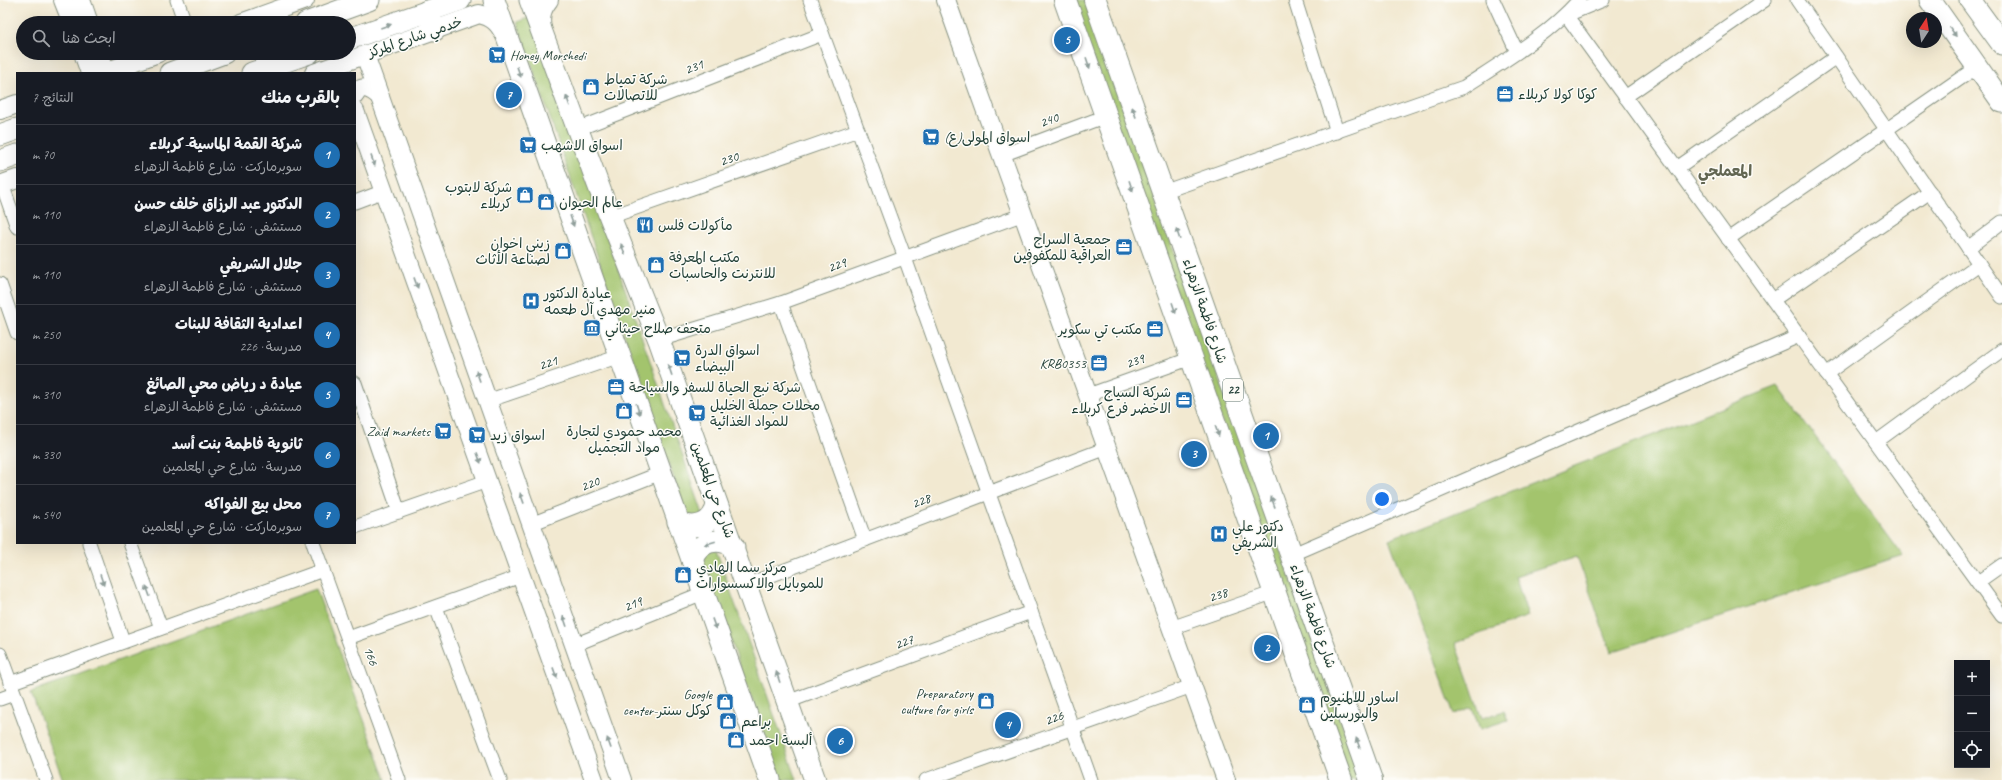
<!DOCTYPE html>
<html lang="ar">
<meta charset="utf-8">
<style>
body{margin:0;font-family:Caveat,"Playpen Sans Arabic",sans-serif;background:#20242c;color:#f1f3f6;direction:rtl}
.controls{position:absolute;right:12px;bottom:12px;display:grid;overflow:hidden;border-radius:0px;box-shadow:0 4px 16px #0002}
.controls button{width:36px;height:36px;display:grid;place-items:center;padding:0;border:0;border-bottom:1px solid #363941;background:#171b24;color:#f1f3f6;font:20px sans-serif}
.compass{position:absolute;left:1906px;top:12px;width:36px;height:36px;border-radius:50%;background:#171b24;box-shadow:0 4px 16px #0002;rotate:12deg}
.you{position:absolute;left:1382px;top:499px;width:14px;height:14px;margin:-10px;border:3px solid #fff;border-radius:50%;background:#1a73e8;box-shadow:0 0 0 6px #1a73e833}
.badge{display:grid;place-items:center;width:26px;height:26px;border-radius:50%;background:#1f6fb2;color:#fff;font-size:13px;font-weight:700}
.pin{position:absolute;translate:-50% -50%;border:2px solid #fff;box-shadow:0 1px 4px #0006}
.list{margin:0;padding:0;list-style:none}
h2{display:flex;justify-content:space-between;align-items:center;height:52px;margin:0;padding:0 16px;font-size:17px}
h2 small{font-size:13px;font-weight:400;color:#9ea1a6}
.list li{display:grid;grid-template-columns:26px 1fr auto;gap:12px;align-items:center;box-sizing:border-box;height:60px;padding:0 16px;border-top:1px solid #363941}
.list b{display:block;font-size:15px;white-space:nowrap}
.list p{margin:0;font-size:13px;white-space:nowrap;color:#9ea1a6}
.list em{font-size:13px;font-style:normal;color:#9ea1a6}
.icon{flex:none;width:22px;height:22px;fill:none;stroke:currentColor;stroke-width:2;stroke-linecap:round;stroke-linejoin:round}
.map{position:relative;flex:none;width:2002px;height:780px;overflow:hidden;direction:ltr}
.search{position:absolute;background:#171b24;box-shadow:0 4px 16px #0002;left:16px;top:16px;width:340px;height:44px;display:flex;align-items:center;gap:10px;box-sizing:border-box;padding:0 14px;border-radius:22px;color:#9ea1a6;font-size:15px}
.panel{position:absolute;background:#171b24;box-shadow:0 4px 16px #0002;left:16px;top:72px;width:340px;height:472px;border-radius:0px;direction:rtl}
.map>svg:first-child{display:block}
.green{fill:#a3c46d;stroke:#618050}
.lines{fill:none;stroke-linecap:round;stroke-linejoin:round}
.street-casing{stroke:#889382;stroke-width:15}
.secondary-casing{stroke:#889382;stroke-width:20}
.primary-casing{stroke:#889382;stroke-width:23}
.highway-casing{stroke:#889382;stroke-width:24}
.street{stroke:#fff;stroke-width:13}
.secondary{stroke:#fff;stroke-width:18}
.primary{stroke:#fff;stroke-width:21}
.highway{stroke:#fff;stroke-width:22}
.oneway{fill:#8f9e9a}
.labels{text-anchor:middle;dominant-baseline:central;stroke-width:3;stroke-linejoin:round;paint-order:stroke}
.shield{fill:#fdfcf7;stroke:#62766e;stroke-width:1}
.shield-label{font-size:13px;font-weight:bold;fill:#1f3d34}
.street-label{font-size:14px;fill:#1f3d34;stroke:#fdfcf7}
.poi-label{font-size:14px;fill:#1f3d34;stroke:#fdfcf7;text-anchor:start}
.neighbourhood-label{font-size:15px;font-weight:bold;fill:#626652;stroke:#fdfcf7}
</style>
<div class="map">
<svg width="2002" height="780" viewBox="0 0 2002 780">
<rect width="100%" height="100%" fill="#fdfcf7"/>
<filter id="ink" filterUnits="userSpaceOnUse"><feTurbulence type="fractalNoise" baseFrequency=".025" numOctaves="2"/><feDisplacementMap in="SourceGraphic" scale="8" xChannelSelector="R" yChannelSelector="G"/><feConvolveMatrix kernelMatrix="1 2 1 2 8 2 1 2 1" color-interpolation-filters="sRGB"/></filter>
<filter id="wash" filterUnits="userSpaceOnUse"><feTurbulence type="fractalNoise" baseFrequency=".012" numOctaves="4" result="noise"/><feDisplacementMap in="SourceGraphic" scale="16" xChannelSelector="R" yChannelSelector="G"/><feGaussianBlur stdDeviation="0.9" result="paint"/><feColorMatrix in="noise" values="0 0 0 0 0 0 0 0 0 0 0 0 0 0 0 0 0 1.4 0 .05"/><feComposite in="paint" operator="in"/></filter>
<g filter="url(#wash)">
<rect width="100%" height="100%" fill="#f2e9d1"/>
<g class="green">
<path d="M1072,0H1085L1362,780H1349Z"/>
<path d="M531,17L704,517L689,522L517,22Z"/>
<path d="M1778,386L1903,556L1611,652L1577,556L1515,576L1528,616L1455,643L1482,718L1504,711L1508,720L1480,729L1472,707L1454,714L1389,539Z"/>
<path d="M715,547L797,780H781L699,552Z"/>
<path d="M316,589L386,780H63L31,692Z"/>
</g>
</g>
<g filter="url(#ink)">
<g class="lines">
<defs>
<g id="street">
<path d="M177,0L185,23"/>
<path d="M810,0L905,258L1091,780"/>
<path d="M1295,0L1337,132"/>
<path d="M1493,0L1517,52"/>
<path d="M1797,0L2002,297"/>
<path d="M1566,15L2002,616"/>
<path d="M1567,15L1603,0"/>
<path d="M1625,97L1765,0"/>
<path d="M578,129L822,34"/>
<path d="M1002,155L1106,116"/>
<path d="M1677,168L1836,57"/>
<path d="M2,184L17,227"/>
<path d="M1163,192L1464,87C1504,61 1548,35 1579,0"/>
<path d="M355,202L384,191"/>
<path d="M610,217L858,130"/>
<path d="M1728,239L1977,67"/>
<path d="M1968,248L2002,222"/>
<path d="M0,284L17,333"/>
<path d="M1773,300L1930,192"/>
<path d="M781,303L865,540"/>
<path d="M659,340L781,303L1024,214"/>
<path d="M1826,374L1979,264"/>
<path d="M355,383L399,512"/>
<path d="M1088,395L1192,358"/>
<path d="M487,401L620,356"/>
<path d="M1876,442L2002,350"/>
<path d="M531,524L661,473"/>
<path d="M355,527L487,481"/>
<path d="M89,543L123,641"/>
<path d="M130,543L161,628"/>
<path d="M313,543L399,780"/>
<path d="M1291,555L1799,336"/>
<path d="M1978,582L2002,565"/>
<path d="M746,585L1107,448"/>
<path d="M436,607L500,780"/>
<path d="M1171,628L1275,592"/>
<path d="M348,638L521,576"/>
<path d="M574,645L703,593"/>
<path d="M0,654L46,780"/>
<path d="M10,683L323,570"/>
<path d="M0,699L14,694"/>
<path d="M787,702L1031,612"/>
<path d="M926,780L1192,686"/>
</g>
<g id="secondary">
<path d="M63,0L72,23"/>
<path d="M81,0L89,23"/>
<path d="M946,0L1226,780"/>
<path d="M241,23L305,0"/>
<path d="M542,30C540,17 541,10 549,0"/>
<path d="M83,53L90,73"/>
<path d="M99,53L106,72"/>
<path d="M365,55L622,780"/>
<path d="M103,73L158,53"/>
<path d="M314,73L479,14C492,17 498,22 504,34"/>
<path d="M355,95C361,83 372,89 380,97"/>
<path d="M0,110L17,104"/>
<path d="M355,111L594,780"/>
<path d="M0,185L17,179"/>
</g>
<g id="primary">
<path d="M494,0L770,780"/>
<path d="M530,0L610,217L659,340L815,780"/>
<path d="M1930,0L2002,102"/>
<path d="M1970,0L2002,44"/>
<path d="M427,11L435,30"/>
<path d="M306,23L369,0"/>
<path d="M349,39L460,0"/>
<path d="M170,73L224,53"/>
<path d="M252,73L309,53"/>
<path d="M0,135L17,129"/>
<path d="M0,161L17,155"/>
<path d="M678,522C695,531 713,524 717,505"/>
<path d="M692,560C699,541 718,536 734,547"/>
</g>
<g id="highway">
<path d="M1065,0L1341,780"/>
<path d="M1095,0L1371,780"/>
</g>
</defs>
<use href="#street" class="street-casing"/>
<use href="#secondary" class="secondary-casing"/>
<use href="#primary" class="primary-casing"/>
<use href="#highway" class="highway-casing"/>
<use href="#street" class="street"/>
<use href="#secondary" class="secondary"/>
<use href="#primary" class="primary"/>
<use href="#highway" class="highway"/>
</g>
<defs><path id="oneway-solid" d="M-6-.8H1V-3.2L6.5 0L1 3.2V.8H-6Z"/></defs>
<g class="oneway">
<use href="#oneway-solid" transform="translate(386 26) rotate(-19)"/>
<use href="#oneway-solid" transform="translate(1953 32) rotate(55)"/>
<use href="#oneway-solid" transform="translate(1088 63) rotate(71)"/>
<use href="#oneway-solid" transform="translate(519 72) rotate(70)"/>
<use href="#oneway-solid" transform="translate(568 101) rotate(-110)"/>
<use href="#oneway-solid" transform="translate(1134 112) rotate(-110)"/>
<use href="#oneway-solid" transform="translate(373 161) rotate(70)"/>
<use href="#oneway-solid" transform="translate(1131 186) rotate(71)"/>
<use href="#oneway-solid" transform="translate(572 221) rotate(71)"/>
<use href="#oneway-solid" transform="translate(1178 234) rotate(-109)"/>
<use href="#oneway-solid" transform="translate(623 249) rotate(-112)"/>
<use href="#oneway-solid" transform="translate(416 283) rotate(70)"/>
<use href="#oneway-solid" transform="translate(1174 308) rotate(71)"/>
<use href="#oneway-solid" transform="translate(670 370) rotate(-109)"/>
<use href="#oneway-solid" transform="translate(478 376) rotate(-110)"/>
<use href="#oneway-solid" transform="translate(638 409) rotate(71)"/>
<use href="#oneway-solid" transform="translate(1217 431) rotate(71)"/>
<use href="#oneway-solid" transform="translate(479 458) rotate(70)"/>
<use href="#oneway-solid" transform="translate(522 498) rotate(-110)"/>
<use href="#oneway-solid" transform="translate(1273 502) rotate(-110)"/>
<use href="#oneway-solid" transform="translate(710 543) rotate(164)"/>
<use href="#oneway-solid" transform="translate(102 580) rotate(71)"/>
<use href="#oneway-solid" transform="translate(148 591) rotate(-110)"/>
<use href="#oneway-solid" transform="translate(565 621) rotate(-109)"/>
<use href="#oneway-solid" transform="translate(714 624) rotate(70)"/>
<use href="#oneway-solid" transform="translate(555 673) rotate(70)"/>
<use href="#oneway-solid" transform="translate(778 677) rotate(-109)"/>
<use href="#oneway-solid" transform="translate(609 743) rotate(-110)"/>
<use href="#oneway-solid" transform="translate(1358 743) rotate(-110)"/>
</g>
</g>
<defs>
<symbol id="supermarket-square" viewBox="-11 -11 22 22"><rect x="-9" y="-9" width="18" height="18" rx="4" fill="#1f6fb2" stroke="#fdfcf7"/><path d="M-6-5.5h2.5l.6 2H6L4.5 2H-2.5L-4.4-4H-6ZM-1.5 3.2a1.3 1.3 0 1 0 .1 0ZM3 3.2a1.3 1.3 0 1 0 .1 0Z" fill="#fff"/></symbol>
<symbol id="shop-square" viewBox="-11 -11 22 22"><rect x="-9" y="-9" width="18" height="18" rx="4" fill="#1f6fb2" stroke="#fdfcf7"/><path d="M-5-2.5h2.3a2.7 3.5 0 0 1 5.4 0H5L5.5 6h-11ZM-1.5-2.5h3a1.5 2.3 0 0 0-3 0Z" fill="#fff"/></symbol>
<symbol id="office-square" viewBox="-11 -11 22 22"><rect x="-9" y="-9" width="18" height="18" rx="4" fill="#1f6fb2" stroke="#fdfcf7"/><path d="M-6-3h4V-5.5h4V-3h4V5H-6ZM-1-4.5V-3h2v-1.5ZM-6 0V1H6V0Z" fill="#fff"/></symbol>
<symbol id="restaurant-square" viewBox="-11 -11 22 22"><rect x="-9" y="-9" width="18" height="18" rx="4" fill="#1f6fb2" stroke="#fdfcf7"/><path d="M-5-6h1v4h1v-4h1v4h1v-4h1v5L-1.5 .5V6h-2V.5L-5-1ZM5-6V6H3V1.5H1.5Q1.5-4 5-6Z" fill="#fff"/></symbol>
<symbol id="hospital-square" viewBox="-11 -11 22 22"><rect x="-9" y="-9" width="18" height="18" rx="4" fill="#1f6fb2" stroke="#fdfcf7"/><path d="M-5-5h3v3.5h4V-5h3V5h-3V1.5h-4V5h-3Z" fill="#fff"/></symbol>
<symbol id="museum-square" viewBox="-11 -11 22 22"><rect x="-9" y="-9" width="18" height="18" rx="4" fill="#1f6fb2" stroke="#fdfcf7"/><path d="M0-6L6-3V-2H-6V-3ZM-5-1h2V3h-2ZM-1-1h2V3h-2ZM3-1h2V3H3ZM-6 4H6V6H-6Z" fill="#fff"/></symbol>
</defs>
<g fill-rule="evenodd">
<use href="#supermarket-square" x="487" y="45" width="20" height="20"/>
<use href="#shop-square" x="581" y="77" width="20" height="20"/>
<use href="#office-square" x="1495" y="84" width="20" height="20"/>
<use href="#supermarket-square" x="921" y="127" width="20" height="20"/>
<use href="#supermarket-square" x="518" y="135" width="20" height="20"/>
<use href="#shop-square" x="515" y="185" width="20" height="20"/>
<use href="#shop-square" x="536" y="192" width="20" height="20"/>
<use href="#restaurant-square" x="635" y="215" width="20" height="20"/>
<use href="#office-square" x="1114" y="237" width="20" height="20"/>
<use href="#shop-square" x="553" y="241" width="20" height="20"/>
<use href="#shop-square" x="646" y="255" width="20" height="20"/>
<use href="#hospital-square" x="521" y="291" width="20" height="20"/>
<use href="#museum-square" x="582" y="318" width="20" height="20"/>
<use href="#office-square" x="1145" y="319" width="20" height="20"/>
<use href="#supermarket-square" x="672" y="348" width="20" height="20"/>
<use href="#office-square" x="1089" y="353" width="20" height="20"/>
<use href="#office-square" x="606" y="377" width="20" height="20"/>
<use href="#office-square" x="1174" y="390" width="20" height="20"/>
<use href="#shop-square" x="614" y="401" width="20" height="20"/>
<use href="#supermarket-square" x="687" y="403" width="20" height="20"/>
<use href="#supermarket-square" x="433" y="421" width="20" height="20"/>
<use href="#supermarket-square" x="467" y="425" width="20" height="20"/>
<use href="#hospital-square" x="1209" y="524" width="20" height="20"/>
<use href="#shop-square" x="673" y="565" width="20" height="20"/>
<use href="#shop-square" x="976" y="691" width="20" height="20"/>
<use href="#shop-square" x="715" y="692" width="20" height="20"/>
<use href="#shop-square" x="1297" y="695" width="20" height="20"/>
<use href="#shop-square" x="718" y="711" width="20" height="20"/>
<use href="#shop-square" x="726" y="730" width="20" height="20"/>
</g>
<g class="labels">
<rect class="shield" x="1223" y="379" width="20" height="22" rx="3"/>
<g class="shield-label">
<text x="1233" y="390">22</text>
</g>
<g class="street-label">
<text transform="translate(415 37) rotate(-19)">خدمي شارع المركز</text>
<text transform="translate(694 67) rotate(-21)">231</text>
<text transform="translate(1049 120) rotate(-20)">240</text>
<text transform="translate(729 159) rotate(-19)">230</text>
<text transform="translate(837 265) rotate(-20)">229</text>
<text transform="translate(1205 311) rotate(71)">شارع فاطمة الزهراء</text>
<text transform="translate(1135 361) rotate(-20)">239</text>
<text transform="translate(548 363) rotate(-19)">221</text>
<text transform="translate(590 484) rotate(-21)">220</text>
<text transform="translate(713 490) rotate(70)">شارع حي المعلمين</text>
<text transform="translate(921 501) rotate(-21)">228</text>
<text transform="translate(1218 595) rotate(-19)">238</text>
<text transform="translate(633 604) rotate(-22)">219</text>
<text transform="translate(1313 616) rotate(70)">شارع فاطمة الزهراء</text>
<text transform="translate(904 642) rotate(-20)">227</text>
<text transform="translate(371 656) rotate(70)">166</text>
<text transform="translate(1054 718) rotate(-20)">226</text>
</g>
<g class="poi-label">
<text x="510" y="55">Honey Morshedi</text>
<text x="604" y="79">شركة تمياط<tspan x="604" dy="16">للاتصالات</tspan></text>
<text x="1518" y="94">كوكا كولا كربلاء</text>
<text x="944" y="137">اسواق المولى(ع)</text>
<text x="541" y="145">اسواق الاشهب</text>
<text x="512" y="187" text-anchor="end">شركة لابتوب<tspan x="512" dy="16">كربلاء</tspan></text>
<text x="559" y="202">عالم الحيوان</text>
<text x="658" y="225">مأكولات فلس</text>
<text x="1111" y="239" text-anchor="end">جمعية السراج<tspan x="1111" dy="16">العراقية للمكفوفين</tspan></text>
<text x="550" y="243" text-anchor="end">زيني اخوان<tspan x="550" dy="16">لصناعة الأثاث</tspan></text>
<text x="669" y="257">مكتب المعرفة<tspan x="669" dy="16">للانترنت والحاسبات</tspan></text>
<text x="544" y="293">عيادة الدكتور<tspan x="544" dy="16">منير مهدي آل طعمه</tspan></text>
<text x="605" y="328">متحف صلاح حيثاني</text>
<text x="1142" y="329" text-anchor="end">مكتب تي سكوير</text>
<text x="695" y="350">اسواق الدرة<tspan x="695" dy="16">البيضاء</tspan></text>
<text x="1086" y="363" text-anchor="end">KRB0353</text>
<text x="629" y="387">شركة نبع الحياة للسفر والسياحة</text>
<text x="1171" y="392" text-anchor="end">شركة السياج<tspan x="1171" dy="16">الاخضر فرع كربلاء</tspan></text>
<text x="710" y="405">محلات جملة الخليل<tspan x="710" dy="16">للمواد الغذائية</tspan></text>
<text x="430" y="431" text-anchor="end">Zaid markets</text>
<text x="624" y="431" text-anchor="middle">محمد حمودي لتجارة<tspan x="624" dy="16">مواد التجميل</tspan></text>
<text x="490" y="435">اسواق زيد</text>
<text x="1232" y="526">دكتور علي<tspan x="1232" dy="16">الشريفي</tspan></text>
<text x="696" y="567">مركز سما الهادي<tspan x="696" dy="16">للموبايل والاكسسوارات</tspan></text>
<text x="973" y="693" text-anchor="end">Preparatory<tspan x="973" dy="16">culture for girls</tspan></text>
<text x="712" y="694" text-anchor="end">Google<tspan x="712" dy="16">center-كوكل سنتر</tspan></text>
<text x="1320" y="697">اساور للالمنيوم<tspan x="1320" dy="16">والبورسلين</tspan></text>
<text x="741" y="721">براعم</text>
<text x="749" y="740">ألبسة احمد</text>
</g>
<g class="neighbourhood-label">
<text x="1725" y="171">المعملجي</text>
</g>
</g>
</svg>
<div class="controls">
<button>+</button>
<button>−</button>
<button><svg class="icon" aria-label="locate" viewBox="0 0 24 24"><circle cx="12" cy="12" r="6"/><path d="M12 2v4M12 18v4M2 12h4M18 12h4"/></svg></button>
</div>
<svg class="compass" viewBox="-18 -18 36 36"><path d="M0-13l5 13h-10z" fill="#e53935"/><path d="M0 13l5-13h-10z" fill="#9ea1a6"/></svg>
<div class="you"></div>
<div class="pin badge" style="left:1266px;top:436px">1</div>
<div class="pin badge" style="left:1267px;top:648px">2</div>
<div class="pin badge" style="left:1194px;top:454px">3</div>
<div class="pin badge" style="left:1008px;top:725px">4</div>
<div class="pin badge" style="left:1067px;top:40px">5</div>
<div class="pin badge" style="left:840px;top:741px">6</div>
<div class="pin badge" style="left:509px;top:95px">7</div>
<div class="search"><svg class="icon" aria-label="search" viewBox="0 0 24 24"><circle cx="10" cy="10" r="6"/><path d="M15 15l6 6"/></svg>ابحث هنا</div>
<section class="panel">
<h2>بالقرب منك<small>النتائج: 7</small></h2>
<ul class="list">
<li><span class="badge">1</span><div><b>شركة القمة الماسية-كربلاء</b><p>سوبرماركت · شارع فاطمة الزهراء</p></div><em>70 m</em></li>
<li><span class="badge">2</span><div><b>الدكتور عبد الرزاق خلف حسن</b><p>مستشفى · شارع فاطمة الزهراء</p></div><em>110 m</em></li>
<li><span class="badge">3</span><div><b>جلال الشريفي</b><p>مستشفى · شارع فاطمة الزهراء</p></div><em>110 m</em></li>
<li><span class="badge">4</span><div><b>اعدادية الثقافة للبنات</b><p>مدرسة · 226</p></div><em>250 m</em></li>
<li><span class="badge">5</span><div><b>عيادة د رياض محي الصائغ</b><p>مستشفى · شارع فاطمة الزهراء</p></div><em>310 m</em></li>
<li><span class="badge">6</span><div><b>ثانوية فاطمة بنت أسد</b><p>مدرسة · شارع حي المعلمين</p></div><em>330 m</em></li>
<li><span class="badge">7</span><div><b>محل بيع الفواكه</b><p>سوبرماركت · شارع حي المعلمين</p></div><em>540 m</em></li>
</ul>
</section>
</div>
